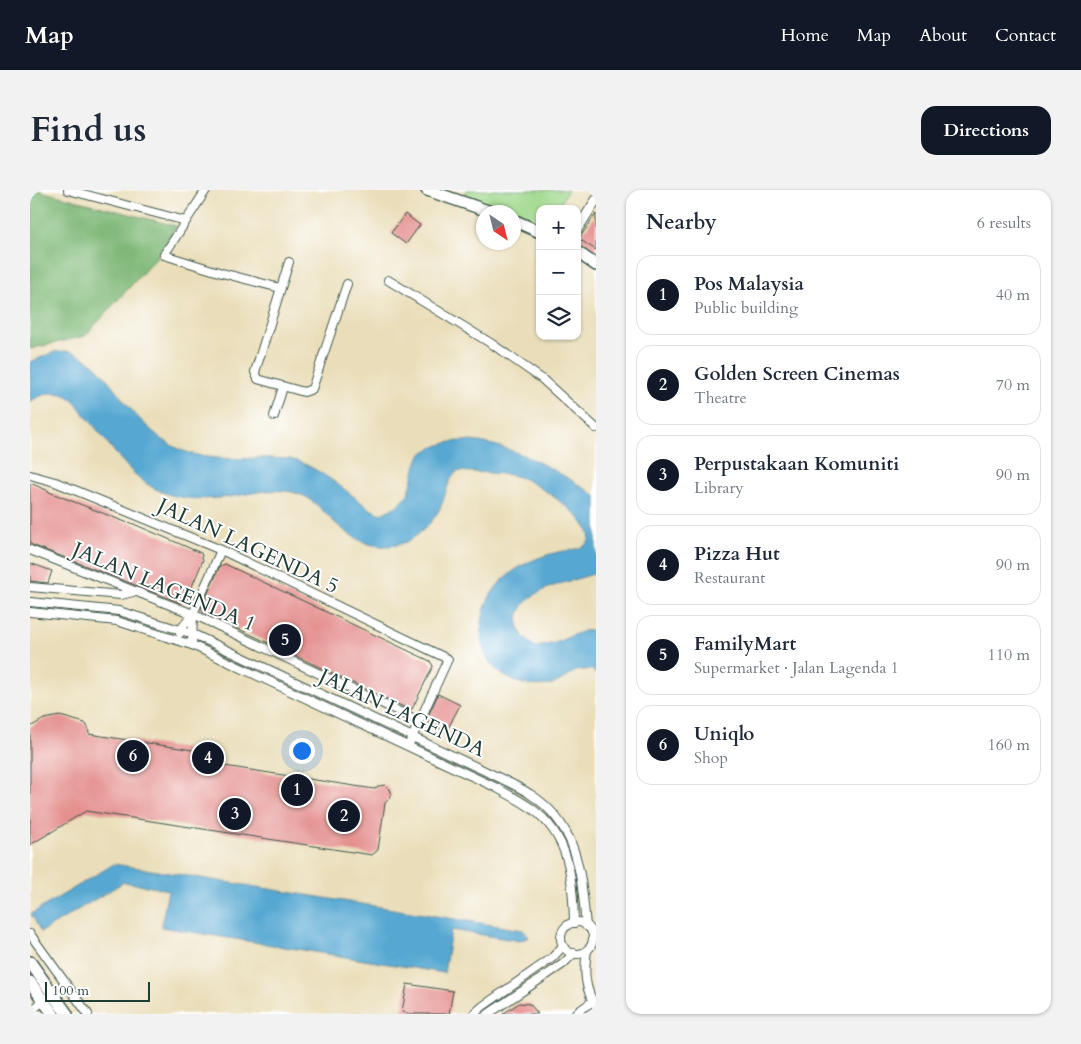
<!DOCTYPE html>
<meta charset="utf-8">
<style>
body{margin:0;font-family:Cardo,serif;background:#f2f2f3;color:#1f2937}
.controls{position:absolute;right:15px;top:15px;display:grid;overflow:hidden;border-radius:10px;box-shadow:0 1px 4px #0004}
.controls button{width:45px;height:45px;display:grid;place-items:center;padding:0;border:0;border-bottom:1px solid #e0e1e3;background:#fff;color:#1f2937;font:25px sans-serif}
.compass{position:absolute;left:446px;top:15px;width:45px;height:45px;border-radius:50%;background:#fff;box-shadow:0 1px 4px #0004;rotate:145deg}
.scale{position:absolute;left:15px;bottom:12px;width:105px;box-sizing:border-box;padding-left:5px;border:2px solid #1f3d34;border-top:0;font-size:14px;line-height:18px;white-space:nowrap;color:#1f3d34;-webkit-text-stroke:4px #fff;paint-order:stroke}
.you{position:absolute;left:271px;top:560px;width:18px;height:18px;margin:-12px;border:4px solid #fff;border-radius:50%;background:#1a73e8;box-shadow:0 0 0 8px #1a73e833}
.badge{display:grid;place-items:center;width:32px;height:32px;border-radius:50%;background:#111827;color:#fff;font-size:16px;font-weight:700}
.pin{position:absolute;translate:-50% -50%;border:2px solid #fff;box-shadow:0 1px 5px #0006}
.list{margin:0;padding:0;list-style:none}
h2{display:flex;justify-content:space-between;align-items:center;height:65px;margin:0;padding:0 20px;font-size:21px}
h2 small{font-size:16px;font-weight:400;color:#747a83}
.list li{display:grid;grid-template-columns:32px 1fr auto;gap:15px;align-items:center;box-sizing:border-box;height:80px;margin:0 10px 10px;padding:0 10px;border:1px solid #e0e1e3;border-radius:15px}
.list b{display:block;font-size:19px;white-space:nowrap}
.list p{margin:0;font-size:16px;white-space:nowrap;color:#747a83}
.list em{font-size:16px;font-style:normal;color:#747a83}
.icon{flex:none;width:28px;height:28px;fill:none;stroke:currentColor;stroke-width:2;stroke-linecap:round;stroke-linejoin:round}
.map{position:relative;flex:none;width:566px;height:824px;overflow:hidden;border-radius:15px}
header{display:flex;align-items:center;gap:30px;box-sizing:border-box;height:70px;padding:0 25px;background:#111827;color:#fff}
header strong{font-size:24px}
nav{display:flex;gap:28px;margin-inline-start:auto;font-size:18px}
.intro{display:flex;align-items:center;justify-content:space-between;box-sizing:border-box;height:120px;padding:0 30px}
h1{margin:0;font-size:35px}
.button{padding:12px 22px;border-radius:15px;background:#111827;color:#fff;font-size:18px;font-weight:700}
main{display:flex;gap:30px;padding:0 30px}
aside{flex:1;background:#fff;border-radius:15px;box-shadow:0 1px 4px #0004}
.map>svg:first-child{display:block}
.green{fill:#9fd88b;stroke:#5f8a60}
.forest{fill:#7fb877;stroke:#4f7a56}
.water{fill:#57a8d2;stroke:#3b7283}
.building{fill:#e4908e}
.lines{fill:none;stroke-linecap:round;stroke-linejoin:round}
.minor-casing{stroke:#3d5548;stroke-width:10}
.tertiary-casing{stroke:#3d5548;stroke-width:11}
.primary-casing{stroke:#3d5548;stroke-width:14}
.minor{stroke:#fff;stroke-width:8}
.tertiary{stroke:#fff;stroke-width:9}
.primary{stroke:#fff;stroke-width:11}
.labels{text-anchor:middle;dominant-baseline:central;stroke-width:4;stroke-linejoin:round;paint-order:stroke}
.street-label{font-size:21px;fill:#1f3d34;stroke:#fff}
</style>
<header>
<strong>Map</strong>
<nav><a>Home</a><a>Map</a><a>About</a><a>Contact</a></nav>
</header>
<div class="intro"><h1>Find us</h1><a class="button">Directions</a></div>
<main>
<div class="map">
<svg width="566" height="824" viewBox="0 0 566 824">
<rect width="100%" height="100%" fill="#fff"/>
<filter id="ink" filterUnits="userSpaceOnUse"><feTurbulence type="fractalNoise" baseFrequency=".02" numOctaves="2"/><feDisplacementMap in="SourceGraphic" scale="10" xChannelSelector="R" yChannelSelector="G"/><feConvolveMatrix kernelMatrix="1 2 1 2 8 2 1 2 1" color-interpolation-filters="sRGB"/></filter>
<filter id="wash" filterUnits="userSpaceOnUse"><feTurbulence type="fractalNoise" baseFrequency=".0096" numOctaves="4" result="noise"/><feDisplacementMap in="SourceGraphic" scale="20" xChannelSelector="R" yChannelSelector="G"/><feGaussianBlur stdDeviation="1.12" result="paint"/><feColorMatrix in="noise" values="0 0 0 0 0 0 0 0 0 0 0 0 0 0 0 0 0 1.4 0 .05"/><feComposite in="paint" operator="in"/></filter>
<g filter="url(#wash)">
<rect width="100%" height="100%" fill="#eadeba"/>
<path class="green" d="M436,0H538L527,19H510V42L484,32L483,22H459L431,12Z"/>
<path class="forest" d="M0,0H6L146,36L127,67L55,146L0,159Z"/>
<g class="water">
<path d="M36,161C66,166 81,196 99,217C110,230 124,244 138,253C168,273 208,268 241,268C248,269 254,268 260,269C285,274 320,304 340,319L351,324C376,312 378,310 384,283C385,276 387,270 391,265C395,260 402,258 407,256C455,236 527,280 566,306V383C542,392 490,398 488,430C488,444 496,450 506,457L525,453L553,441L566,440V484L561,479C556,480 550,480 546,481C539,484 533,490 526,493C503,501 472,491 459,471C450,457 450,442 453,427C459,390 494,370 528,362C538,360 554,360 559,351C566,331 505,292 489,287C471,282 447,283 428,281C417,289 416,306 410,318C404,331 389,346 376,352C346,364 322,349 301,329C292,320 282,308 269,304C242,295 217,306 190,308C165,310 139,309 117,294C91,276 75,247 54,224C50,219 45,210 39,207C26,199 11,204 0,212V172L24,162Z"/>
<path d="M84,674L493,740L499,747L490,751L421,740L414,783L131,737L138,700L94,692L11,742L1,724Z"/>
</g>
<g id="blocks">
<g class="building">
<path d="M375,24L390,35L376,54L361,43Z"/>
<path d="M566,24V60L549,49Z"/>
<path d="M0,293L19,301V302L98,333L99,332L171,363L173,370L156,411L151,413L0,354Z"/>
<path d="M0,373L22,381L18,393L0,391Z"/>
<path d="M195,374L400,471L403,476L382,519H378L173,422L171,419L190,376Z"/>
<path d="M408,504L430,515L416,542L396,531Z"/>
<path d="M30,526L55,533L58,537L59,544L182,563L187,568L188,575L344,599L349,596L355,595L361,601V607L355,613L348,660L342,665L56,621L0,655V537L14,529Z"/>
<path d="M377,794L423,801L419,824H382L372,822Z"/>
<path d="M489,813L500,814L508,824H473Z"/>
</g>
</g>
</g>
<g filter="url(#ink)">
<use href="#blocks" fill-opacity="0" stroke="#3d5548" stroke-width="1"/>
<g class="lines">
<defs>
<g id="minor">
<path d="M38,0L156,31"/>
<path d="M176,0L134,65L192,83L250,98"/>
<path d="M259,72L225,182L228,189L231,190L274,202L282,199L317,94"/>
<path d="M358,90L462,154L512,189L566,238"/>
<path d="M244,226L253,197"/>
<path d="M0,285L25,292L191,360L418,469L380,552"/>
<path d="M0,360L163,424L389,531"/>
<path d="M0,397L91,405L103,402"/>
<path d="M0,412L89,421L163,444L470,588C480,593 491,598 500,604C549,635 551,684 556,736"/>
<path d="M0,422L87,431L162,455L467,598C479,605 490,610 501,618C540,645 543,689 544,733"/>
<path d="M150,443L151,439L163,424L191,360"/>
<path d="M162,455L163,424"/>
<circle cx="547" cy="748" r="16"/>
<path d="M0,744L58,824"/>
<path d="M557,760C554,780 554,799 566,816"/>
<path d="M0,822L35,793"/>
<path d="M444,824L453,816L522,768L533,756"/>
<path d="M458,824L533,774L544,763"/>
<path d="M545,824L563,811"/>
</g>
<path id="tertiary" d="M547,40L566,10"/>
<g id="primary">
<path d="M397,0L461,22"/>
<path d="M483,30L510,42"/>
<path d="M547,62L566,75"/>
<path d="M0,772L37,824"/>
<path d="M0,792L23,824"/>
</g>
</defs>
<use href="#minor" class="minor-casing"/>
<use href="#tertiary" class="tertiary-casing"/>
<use href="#primary" class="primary-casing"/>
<use href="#minor" class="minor"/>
<use href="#tertiary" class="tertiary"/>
<use href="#primary" class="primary"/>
</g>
</g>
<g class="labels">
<g class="street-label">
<text transform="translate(218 356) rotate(25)">JALAN LAGENDA 5</text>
<text transform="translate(134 397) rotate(23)">JALAN LAGENDA 1</text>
<text transform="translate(372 523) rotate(25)">JALAN LAGENDA</text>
</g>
</g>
</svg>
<div class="controls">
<button>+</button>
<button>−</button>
<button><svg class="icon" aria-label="layers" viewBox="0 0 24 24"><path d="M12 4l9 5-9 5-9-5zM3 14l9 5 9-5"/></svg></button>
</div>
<svg class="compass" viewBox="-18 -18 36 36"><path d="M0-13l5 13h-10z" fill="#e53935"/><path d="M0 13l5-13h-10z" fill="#747a83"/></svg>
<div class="scale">100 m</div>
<div class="you"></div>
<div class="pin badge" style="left:267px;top:600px">1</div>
<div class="pin badge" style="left:314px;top:626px">2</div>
<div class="pin badge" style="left:205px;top:624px">3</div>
<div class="pin badge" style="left:178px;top:568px">4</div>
<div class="pin badge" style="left:255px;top:450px">5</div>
<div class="pin badge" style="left:103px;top:566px">6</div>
</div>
<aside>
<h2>Nearby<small>6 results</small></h2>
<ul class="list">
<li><span class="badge">1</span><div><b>Pos Malaysia</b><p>Public building</p></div><em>40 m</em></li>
<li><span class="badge">2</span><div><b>Golden Screen Cinemas</b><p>Theatre</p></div><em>70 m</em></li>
<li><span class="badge">3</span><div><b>Perpustakaan Komuniti</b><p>Library</p></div><em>90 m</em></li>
<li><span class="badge">4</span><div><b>Pizza Hut</b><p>Restaurant</p></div><em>90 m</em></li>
<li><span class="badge">5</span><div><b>FamilyMart</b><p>Supermarket · Jalan Lagenda 1</p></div><em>110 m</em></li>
<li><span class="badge">6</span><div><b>Uniqlo</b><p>Shop</p></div><em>160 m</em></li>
</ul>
</aside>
</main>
